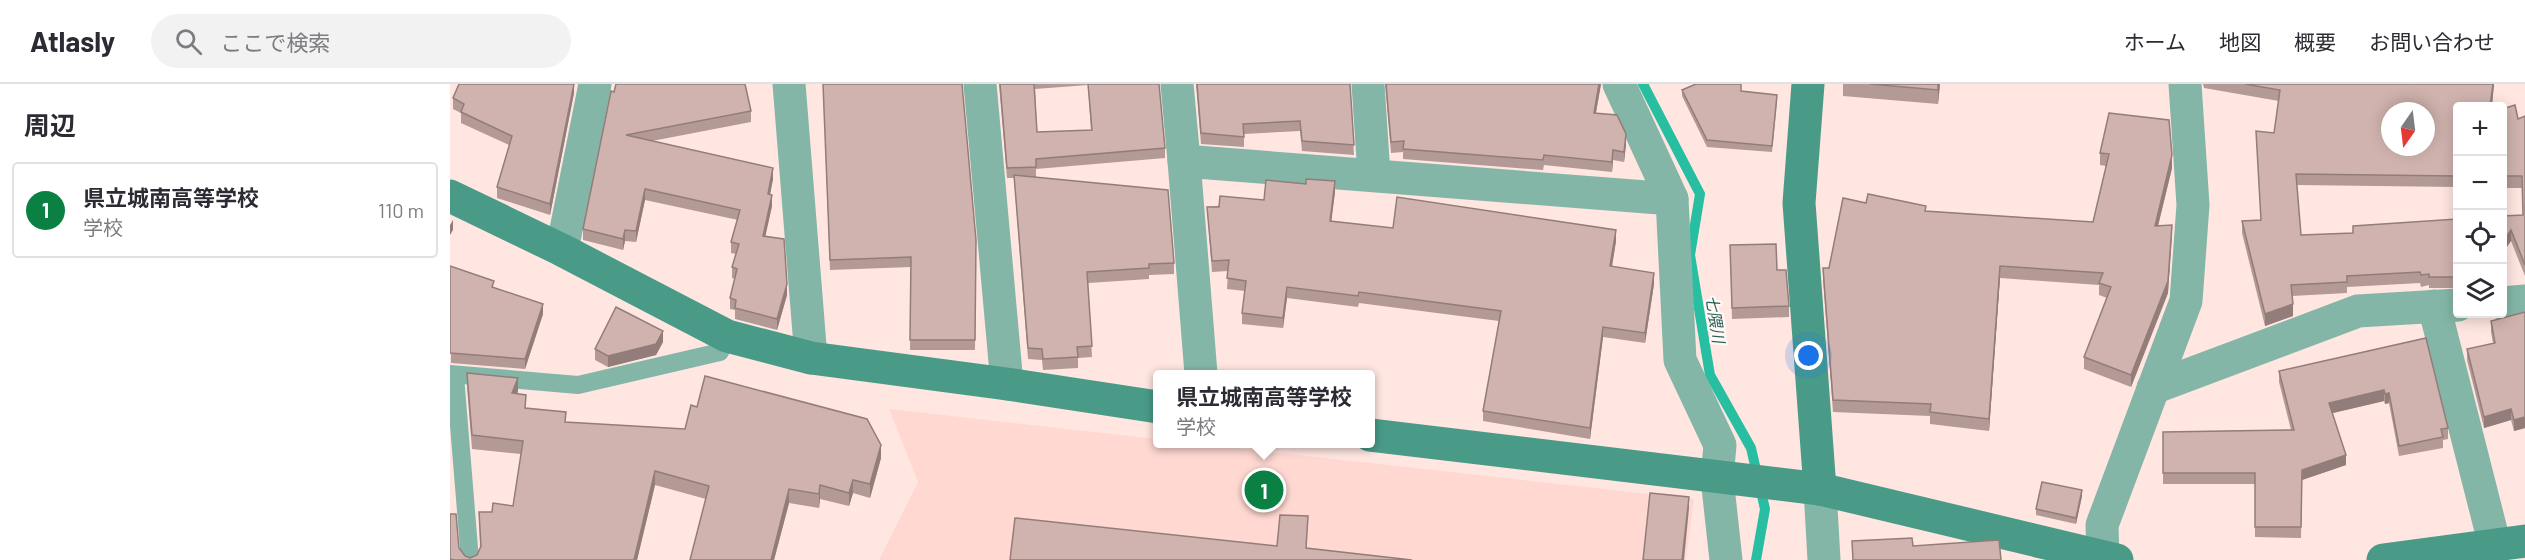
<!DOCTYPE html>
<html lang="ja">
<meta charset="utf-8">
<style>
body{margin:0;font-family:Barlow,"Noto Sans JP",sans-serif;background:#f2f2f3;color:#2b2b33}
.controls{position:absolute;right:18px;top:18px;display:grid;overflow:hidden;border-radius:6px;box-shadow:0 3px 15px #0003}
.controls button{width:54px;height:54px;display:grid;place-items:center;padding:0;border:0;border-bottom:2px solid #e1e1e2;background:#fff;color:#2b2b33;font:30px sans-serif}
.compass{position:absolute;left:1931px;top:18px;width:54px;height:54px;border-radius:50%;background:#fff;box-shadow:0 3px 15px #0003;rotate:194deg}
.you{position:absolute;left:1359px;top:272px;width:21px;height:21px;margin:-15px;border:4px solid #fff;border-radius:50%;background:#1a73e8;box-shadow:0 0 0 9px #1a73e833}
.badge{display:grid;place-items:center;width:39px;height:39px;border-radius:50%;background:#0b8043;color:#fff;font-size:20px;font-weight:700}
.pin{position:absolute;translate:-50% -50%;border:3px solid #fff;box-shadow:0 2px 6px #0006}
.popup{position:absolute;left:703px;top:286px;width:222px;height:78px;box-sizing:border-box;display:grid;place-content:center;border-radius:6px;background:#fff;filter:drop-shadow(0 2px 4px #0005);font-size:20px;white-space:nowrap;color:#7c7c81}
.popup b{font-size:22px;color:#2b2b33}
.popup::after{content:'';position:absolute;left:50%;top:100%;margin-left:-12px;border:12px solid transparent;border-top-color:#fff}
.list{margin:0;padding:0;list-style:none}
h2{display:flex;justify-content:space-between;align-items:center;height:78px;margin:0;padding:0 24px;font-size:26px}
h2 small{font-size:20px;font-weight:400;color:#7c7c81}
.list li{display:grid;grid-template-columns:39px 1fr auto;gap:18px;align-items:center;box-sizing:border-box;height:96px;margin:0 12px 12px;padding:0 12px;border:2px solid #e1e1e2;border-radius:6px}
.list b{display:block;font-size:22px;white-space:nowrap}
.list p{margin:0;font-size:20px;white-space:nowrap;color:#7c7c81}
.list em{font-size:20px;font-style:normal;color:#7c7c81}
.icon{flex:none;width:33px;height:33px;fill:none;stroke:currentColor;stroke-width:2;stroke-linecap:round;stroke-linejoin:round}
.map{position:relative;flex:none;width:2075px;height:476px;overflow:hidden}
header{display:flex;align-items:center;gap:36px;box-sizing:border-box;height:84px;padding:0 30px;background:#fff;border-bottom:2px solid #e1e1e2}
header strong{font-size:28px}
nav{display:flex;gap:33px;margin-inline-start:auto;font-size:21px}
.search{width:420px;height:54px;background:#f2f2f3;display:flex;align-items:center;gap:15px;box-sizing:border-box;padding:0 21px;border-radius:33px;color:#7c7c81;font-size:22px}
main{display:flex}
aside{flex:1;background:#fff}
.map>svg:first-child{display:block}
.built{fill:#ffd8d1}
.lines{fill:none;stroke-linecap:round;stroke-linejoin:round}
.stream{stroke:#28bea2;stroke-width:10}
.lane{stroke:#84b6a8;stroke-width:18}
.street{stroke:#84b6a8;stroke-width:33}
.secondary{stroke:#499b88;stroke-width:33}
.wall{fill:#b39a96;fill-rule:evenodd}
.shaded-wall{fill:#927d7a}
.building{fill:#d0b3ae;stroke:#927d7a;stroke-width:1.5;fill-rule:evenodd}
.labels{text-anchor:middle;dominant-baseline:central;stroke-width:4.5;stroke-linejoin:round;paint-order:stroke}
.water-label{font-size:16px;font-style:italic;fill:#2a6155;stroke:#fef8f7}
</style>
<header>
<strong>Atlasly</strong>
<div class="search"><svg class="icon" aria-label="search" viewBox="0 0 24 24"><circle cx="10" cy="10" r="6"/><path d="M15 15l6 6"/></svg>ここで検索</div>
<nav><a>ホーム</a><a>地図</a><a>概要</a><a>お問い合わせ</a></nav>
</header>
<main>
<aside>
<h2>周辺<small></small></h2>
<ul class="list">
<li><span class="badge">1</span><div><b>県立城南高等学校</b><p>学校</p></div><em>110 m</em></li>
</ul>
</aside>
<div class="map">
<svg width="2075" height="476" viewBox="0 0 2075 476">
<rect width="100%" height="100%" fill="#ffe6e1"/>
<path class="built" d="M439,325L707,355L708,360H748L1244,415L1236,476H429L468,398Z"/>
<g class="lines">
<path class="stream" d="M1193,0L1250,110L1240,171L1260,291L1301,364L1315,425L1306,476"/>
<g class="lane">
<path d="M0,290L128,301L270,268L277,252"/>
<path d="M5,292L20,476"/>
</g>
<g class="street">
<path d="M339,0L361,274"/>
<path d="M530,0L557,300"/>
<path d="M727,0L734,77"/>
<path d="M918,0L924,91"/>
<path d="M1222,115L1230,276L1270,361L1267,394L1276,476"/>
<path d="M112,166L145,0"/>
<path d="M2052,219L2075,217"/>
<path d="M1984,222L2045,462"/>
<path d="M751,290L734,77L1222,115L1169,0"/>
<path d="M1703,304L1908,227L2008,221"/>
<path d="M1370,405L1374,476"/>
<path d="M1653,476L1652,441L1736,217L1743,121L1735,0"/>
</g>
<g class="secondary">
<path d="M1358,0L1349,119L1370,405"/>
<path d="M0,112L112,166L277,252L361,274L557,300L708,323"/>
<path d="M920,351L1370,405L1667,476"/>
<path d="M1933,476L2075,457"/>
</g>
</g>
<g class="wall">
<path d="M373,0L526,156L525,266H460L461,183L380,186Z"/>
<path d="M549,0H709L715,64V74L586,85V93L724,179V190L699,191V195L638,199L642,273L628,274V284L593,286L592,276L578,275L564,94H557ZM638,1L641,46L587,48L585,5Z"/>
<path d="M746,0H900L904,71L852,67L850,47L794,50V63L751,60Z"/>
<path d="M935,0H1151L1146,29L1176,60L1174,78L1163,76L1162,88L1094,81L1093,86L953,75V68L941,69Z"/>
<path d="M1393,0H1490L1488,20L1393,12Z"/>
<path d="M1753,0H2044L2042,22H2007V103L1847,101L1851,151L1903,149L2007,135V204H1979V201L1971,203L1970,199L1897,203V209L1842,212L1843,232L1815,242L1792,149V137L1811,136L1806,47L1824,49L1829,17L1754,4Z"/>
<path d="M1232,6L1291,8L1327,17L1322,68L1257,63L1232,12Z"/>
<path d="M164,8L301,27V38L202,57L323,95L320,110L322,122L315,152L337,211L327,246L285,235V226L280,225V214L285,195L282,194V183L286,170L281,169V158L288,136L195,116L186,158L175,157L173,166L133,156V145Z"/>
<path d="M124,9L100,131L47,114V103L59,61L11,39V29L3,25V14Z"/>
<path d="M2052,25L2068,35L2075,32V192L2061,157L2052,132L2073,131L2072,104H2052Z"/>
<path d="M1650,69L1722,84L1708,142L1722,153L1718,209L1681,303L1634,285V273L1657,214L1649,211V201L1550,194L1539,347L1480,340V332L1383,328L1373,196V184H1379L1416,119L1476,127L1643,138L1656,82L1650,81Z"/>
<path d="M885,108L881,138L943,144L1166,157L1162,183L1204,200L1195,259L1153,253L1140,355L1033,337V327L1049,237L909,219L908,223L837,214L833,244L792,240V229L795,207L777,205L778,187L762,188L757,123Z"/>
<path d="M1280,161L1327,186L1339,222V233L1282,235Z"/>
<path d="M0,182L93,230L75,285L1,279Z"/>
<path d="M2075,228V344L2064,347L2061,336L2034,344L2017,276V265L2043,259L2041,248V237Z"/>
<path d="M1976,254L1998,344V355L1993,356V364L1949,372L1939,319L1935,320L1934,317L1882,329L1896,381L1852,396L1851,454L1805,453V400H1713V348L1841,346L1829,298V287Z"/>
<path d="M213,258L206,271L158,283L145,276V265Z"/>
<path d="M17,289L68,307L67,310L76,324L116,338L431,374L420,414L403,409L399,422L370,415L369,424L339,419L324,476H240L256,415L205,401L187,476H0V430L9,464L15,472L20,474L27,471L30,464L29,428H42L63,422L71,370L22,365L17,303Z"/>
<path d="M1632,412L1626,440L1586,431V425Z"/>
</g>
<g class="shaded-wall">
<path d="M124,0V9L100,131V120Z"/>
<path d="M1149,0H1151L1144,39V29Z"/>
<path d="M1488,0H1490L1488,20Z"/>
<path d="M2043,0H2044L2042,22H2040Z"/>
<path d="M1176,50V60L1174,78V68Z"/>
<path d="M1163,66V76L1162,88V78Z"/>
<path d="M1722,71V84L1705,154V142Z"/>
<path d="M323,84V95L318,121V110Z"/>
<path d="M885,97V108L880,148V137Z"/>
<path d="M195,105V116L186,158V147Z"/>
<path d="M322,111V122L313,163V152Z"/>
<path d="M3,136V146L0,151V141Z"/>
<path d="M1722,141L1718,209L1681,303V291Z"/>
<path d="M175,146V157L173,166V155Z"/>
<path d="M1166,146V157L1160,193V182Z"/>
<path d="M2061,146V157L2052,170V159Z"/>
<path d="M1550,182V194L1539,347V335Z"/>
<path d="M1204,189V200L1195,259V249Z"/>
<path d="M337,200V211L327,246V235Z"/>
<path d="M837,203V214L833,244V234Z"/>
<path d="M93,220V230L75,285V275Z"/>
<path d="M1843,220V232L1815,242V230Z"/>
<path d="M1153,243V253L1140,355V344Z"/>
<path d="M213,247V258L206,271L158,283V272Z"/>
<path d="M68,294V307L62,323V309Z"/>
<path d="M1934,306V317L1879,330V319Z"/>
<path d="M1939,309V319L1935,320V310Z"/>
<path d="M2061,325V336L2034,344V333Z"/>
<path d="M2075,333V344L2064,347V336Z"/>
<path d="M431,361V374L420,414V400Z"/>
<path d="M1896,371V381L1852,396L1851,454L1852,386Z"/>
<path d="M205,387V401L187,476H184Z"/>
<path d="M403,396V409L399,422V409Z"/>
<path d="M370,401V415L369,424V410Z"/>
<path d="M339,405V419L324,476H321Z"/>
<path d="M1632,406V412L1626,440V434Z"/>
<path d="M1239,413V424L1234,476H1232Z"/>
</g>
<g class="building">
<path d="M9,0H124L100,120L47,103L62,52L11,28L14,20L3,14Z"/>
<path d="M166,0H295L301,27L176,51L323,84L318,110L322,111L313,152L334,155L337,200L327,235L285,224L286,216L280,214L287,185L282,183L289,160L281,158L290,126L195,105L186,147L175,146L173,155L133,145L161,7L164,8Z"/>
<path d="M373,0H512L526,156L525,256H460L461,173L380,176Z"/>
<path d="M550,0H584L587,48L642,46L638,0H709L715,64L586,75V83L557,84Z"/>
<path d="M747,0H900L904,61L852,57L850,37L793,40L794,53L751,49Z"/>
<path d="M936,0H1149L1144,29L1167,31L1176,50L1174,68L1163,66L1162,78L1094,71L1093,76L953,65L954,57L941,58Z"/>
<path d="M1246,0H1291V7L1327,11L1322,62L1257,56L1232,6Z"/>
<path d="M1420,0H1488V6Z"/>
<path d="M1795,0H2043L2040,22H2007V92L1846,90L1851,151L1903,149V142L2007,135V193H1979V190L1971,191L1970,188L1897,192V198L1841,201L1843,220L1815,230L1792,137L1811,136L1806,47L1824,49L1830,6ZM1940,27H1976V63H1940Z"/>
<path d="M2065,21L2068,35L2075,32V181L2061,146L2052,159V132L2073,131L2072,92H2052V25Z"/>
<path d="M1659,29L1719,36L1722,71L1705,142L1722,141L1718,197L1681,291L1634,273L1661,203L1649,199L1653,189L1550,182L1539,335L1480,328L1481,320L1383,316L1373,184H1379L1393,114L1416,119L1418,110L1476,122L1475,127L1643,138L1659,70L1650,69Z"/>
<path d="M564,91L718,106L724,179L699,180V184L637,188L642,262L627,263L628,273L593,275L592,265L578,264Z"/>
<path d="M856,95L885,97L880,137L943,144L947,113L1166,146L1160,182L1204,189L1195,249L1153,243L1140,344L1033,327L1051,227L909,208L908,212L837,203L833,234L792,229L796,197L777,194L779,176L762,177L757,123H769L770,112L814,116L816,96L856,100Z"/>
<path d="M1326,160L1327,186H1336L1339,222L1282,224L1280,161Z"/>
<path d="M0,182L44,197L42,203L93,220L75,275L0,269Z"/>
<path d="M166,223L213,247L206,260L158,272L145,265Z"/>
<path d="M2075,228V333L2064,336L2061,325L2034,333L2017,265L2045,259L2041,237Z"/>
<path d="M1976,254L1998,344L1991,345L1993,353L1949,362L1939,309L1935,310L1934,306L1879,319L1896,371L1852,386L1851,443H1805V389H1713V348L1844,346L1829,287Z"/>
<path d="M17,289L68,294L62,309L76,311L75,324L116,328L115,338L235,345L241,321L247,323L255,292L417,335L431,361L420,400L403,396L399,409L370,401L369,410L339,405L321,476H240L259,402L205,387L184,476H4L0,475V430H6L9,464L15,472L20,474L27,471L31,462L29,428H42L43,419L63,422L73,357L22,351Z"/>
<path d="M1592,398L1632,406L1626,434L1586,425Z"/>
<path d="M1200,409L1239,413L1232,476H1193Z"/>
<path d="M830,431L858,432L856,464L962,476H560L565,434L827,462Z"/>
<path d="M1462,454L1463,462L1549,456L1551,476H1403L1402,457Z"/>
</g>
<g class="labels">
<g class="water-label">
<text transform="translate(1266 235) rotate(81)">七隈川</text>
</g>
</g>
</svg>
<div class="controls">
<button>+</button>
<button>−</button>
<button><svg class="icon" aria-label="locate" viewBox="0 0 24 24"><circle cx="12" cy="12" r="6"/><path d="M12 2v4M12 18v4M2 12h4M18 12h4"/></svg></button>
<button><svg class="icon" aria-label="layers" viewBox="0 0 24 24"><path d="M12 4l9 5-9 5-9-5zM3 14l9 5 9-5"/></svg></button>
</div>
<svg class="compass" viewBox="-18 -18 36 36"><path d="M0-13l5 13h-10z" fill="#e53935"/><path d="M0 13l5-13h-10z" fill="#7c7c81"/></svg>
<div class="you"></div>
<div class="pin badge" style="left:814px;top:406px">1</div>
<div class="popup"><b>県立城南高等学校</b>学校</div>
</div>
</main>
